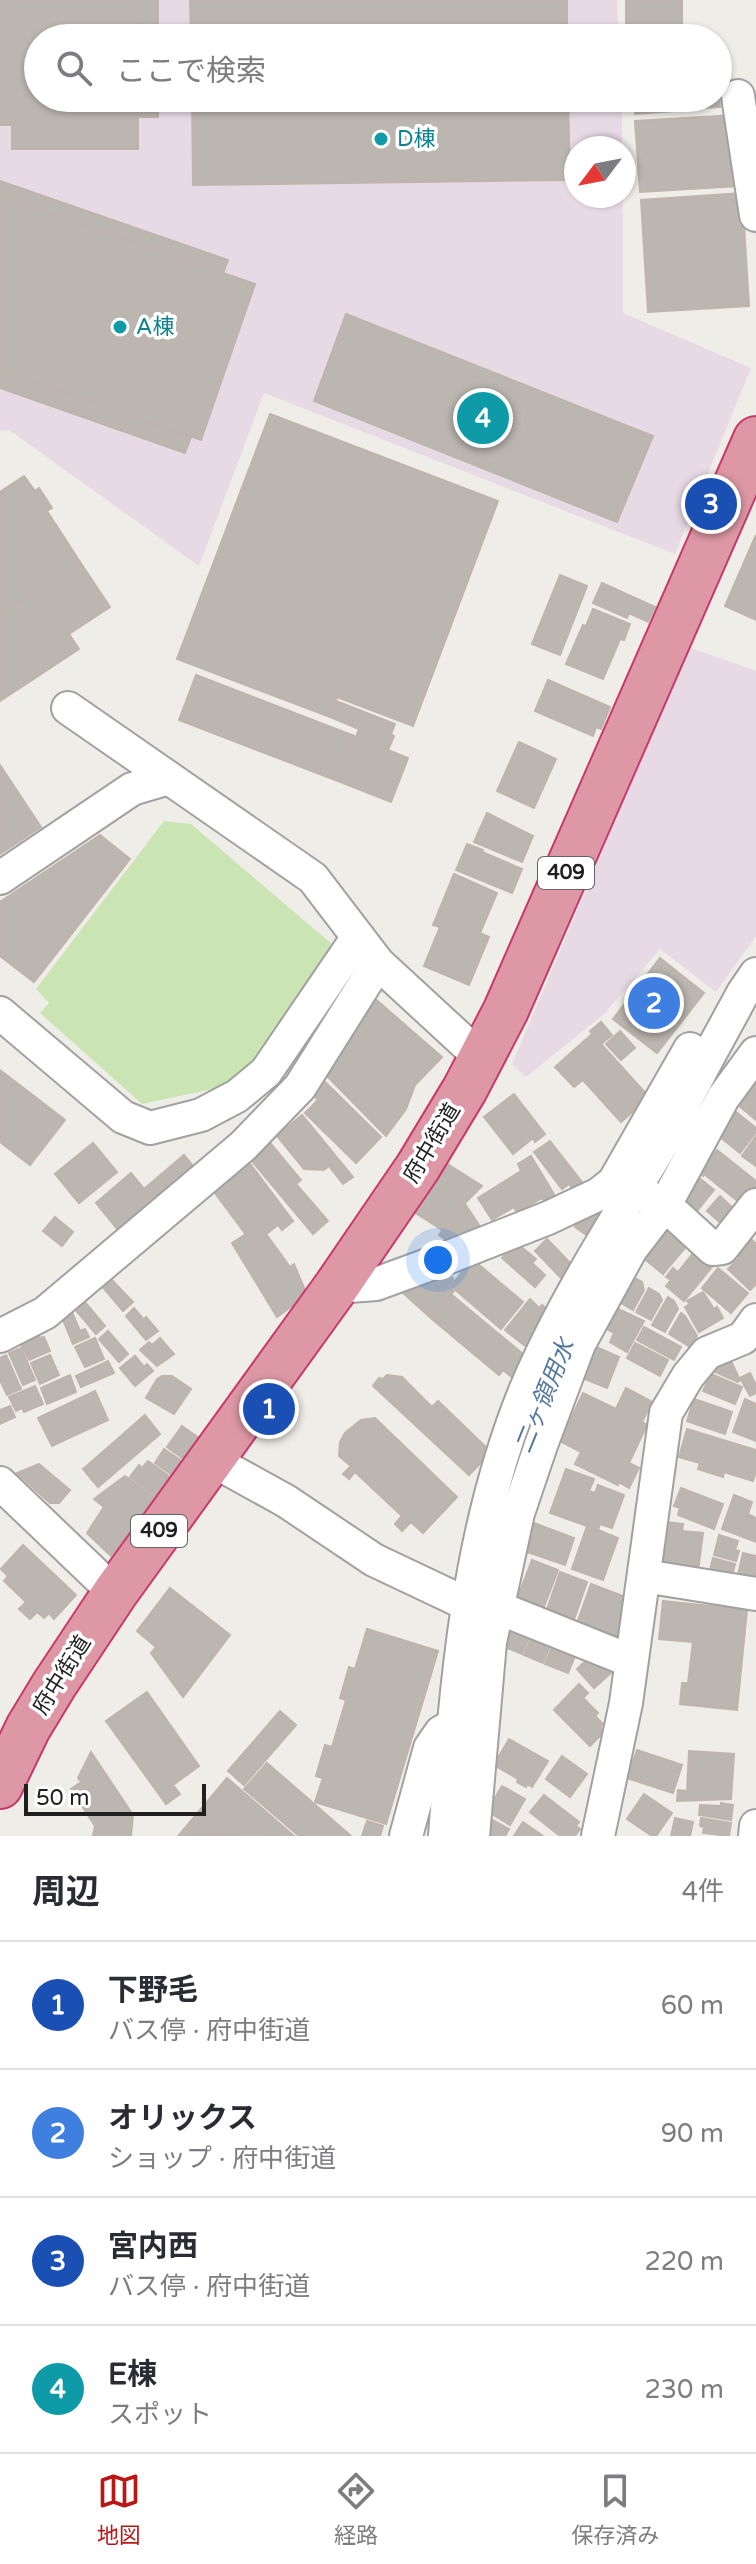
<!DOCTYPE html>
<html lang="ja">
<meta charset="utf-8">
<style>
body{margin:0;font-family:"Varela Round","Noto Sans JP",sans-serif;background:#f2f2f3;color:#2b2b33}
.compass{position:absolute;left:564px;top:136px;width:72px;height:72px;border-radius:50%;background:#fff;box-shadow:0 2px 6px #0004;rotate:238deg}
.scale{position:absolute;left:24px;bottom:20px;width:182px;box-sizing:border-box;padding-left:8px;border:4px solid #202020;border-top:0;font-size:22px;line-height:28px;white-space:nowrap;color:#202020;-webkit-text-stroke:6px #fff;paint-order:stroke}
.you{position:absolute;left:438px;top:1260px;width:28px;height:28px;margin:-20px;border:6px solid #fff;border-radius:50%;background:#1a73e8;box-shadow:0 0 0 12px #1a73e833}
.badge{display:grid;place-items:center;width:52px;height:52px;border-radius:50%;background:#ba1616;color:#fff;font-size:26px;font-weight:700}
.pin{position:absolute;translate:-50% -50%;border:4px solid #fff;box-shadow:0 2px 8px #0006}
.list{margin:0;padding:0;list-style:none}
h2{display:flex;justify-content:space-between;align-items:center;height:104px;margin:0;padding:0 32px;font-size:34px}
h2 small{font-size:26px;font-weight:400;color:#7c7c81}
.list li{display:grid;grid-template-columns:52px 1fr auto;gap:24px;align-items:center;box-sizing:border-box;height:128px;padding:0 32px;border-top:2px solid #e1e1e2}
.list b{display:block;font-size:30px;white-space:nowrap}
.list p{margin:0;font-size:26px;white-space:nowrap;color:#7c7c81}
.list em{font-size:26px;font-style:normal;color:#7c7c81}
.icon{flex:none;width:44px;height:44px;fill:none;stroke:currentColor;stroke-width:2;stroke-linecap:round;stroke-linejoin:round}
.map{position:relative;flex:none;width:756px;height:1836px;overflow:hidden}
.search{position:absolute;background:#fff;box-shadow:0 2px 6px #0004;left:24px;right:24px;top:24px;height:88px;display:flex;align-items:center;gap:20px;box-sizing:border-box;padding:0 28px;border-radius:44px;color:#7c7c81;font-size:30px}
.sheet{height:616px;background:#fff}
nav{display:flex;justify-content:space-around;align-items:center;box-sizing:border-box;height:112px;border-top:2px solid #e1e1e2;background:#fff;font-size:22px;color:#7c7c81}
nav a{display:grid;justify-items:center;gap:4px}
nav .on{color:#ba1616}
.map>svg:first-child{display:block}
.industrial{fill:#e8dae5}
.grass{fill:#cbe4b3}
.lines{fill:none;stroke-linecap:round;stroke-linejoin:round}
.river{stroke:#adced8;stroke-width:44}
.building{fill:#bcb6b0;stroke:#bfb4ab;stroke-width:2}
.minor-casing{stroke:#a1a1a1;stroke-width:36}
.highway-casing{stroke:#c8396b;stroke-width:48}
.minor{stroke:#fff;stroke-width:32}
.highway{stroke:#de98a5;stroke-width:44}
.culture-dot{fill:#0f9aa8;stroke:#fff;stroke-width:3}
.labels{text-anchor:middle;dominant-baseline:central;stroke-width:7;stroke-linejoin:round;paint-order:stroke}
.shield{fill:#fff;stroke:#636363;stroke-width:2}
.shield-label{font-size:20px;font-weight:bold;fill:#202020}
.culture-label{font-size:22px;fill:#0d838f;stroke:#fff;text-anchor:start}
.street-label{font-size:22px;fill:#202020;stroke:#fff}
.water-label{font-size:24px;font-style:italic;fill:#53799f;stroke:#fff}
</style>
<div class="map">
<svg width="756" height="1836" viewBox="0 0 756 1836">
<rect width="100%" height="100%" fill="#efede7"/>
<g class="industrial">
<path d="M0,0H617L619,38H38V98H622V148H576V196H623V313L751,368L675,554L264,393L199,566L9,430L0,431Z"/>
<path d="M689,647L756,671V936L716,992L660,949L604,1014L526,1077L512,1064Z"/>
</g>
<path class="grass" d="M164,821L191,824L333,945L252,1067L217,1088L142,1104L40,1013L49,1003L36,989Z"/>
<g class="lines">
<path class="river" d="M496,1532C503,1503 513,1476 523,1448C538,1404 554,1361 576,1320"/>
</g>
<g class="building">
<rect x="0" y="0" width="12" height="125"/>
<path d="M12,0H138V38H38V98H138V149H12Z"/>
<rect x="138" y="0" width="20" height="38"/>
<path d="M190,0H567V38H191Z"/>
<rect x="626" y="0" width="56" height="38"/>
<path d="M718,87L720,107L701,108L700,98H718Z"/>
<rect x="138" y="98" width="20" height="19"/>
<path d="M192,98H568L570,180L193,185Z"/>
<path d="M633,98H699L700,109L635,114Z"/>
<path d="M734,115L739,186L640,192L635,121Z"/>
<path d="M0,181L228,260L223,273L0,196Z"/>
<path d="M742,193L749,306L648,312L641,200Z"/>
<path d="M0,196L255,284L201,440L0,370Z"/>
<path d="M346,314L653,436L617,522L314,401Z"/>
<path d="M0,370L191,437L185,453L0,388Z"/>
<path d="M270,414L498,501L413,726L337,697L330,717L177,659Z"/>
<path d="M24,476L35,491L39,488L52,508L47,511L80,562L0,615V492Z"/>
<path d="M756,535V620L725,606Z"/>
<path d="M80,562L110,607L69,634L79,649L0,701V615Z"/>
<path d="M560,575L587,586L560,655L532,644Z"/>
<path d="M602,583L655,607L648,622L629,613L627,618L593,603Z"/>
<path d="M593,609L630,624L624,640L620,639L603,679L566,664L583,625L586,626Z"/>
<path d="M196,675L352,735L335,780L179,720Z"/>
<path d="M548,680L610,707L601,729L596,727L593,736L535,711Z"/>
<path d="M336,701L395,724L391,734L394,736L388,750L408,758L391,802L335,780L352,735L356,737L359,729L330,717Z"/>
<path d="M519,742L556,759L534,808L497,791Z"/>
<path d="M0,765L41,827L0,854Z"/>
<path d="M487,813L533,836L522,862L474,842Z"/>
<path d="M100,835L130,859L34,982L0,956V902Z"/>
<path d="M467,844L483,850L482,852L522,869L512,893L456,870Z"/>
<path d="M454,874L497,893L480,933L489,937L469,985L424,966L440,927L433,925Z"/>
<path d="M660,958L704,993L657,1053L613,1019Z"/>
<path d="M373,997L442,1057L415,1085L406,1109L386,1136L319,1068Z"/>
<path d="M601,1022L612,1035L601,1044L649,1097L621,1122L583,1080L574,1087L555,1067L592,1034L590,1031Z"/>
<path d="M620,1031L635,1048L621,1060L606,1044Z"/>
<path d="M0,1070L65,1120L30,1165L0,1142Z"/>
<path d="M323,1080L381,1137L356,1163L305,1113L318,1100L311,1093Z"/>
<path d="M756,1080V1120L737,1104Z"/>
<path d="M514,1094L545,1134L535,1142L533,1138L513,1154L484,1117Z"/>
<path d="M736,1112L756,1128V1132L740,1153L719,1136Z"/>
<path d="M302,1115L353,1177L343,1184L329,1166L324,1170L304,1169L277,1136Z"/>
<path d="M756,1136V1166L742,1156Z"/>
<path d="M266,1138L301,1180L296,1184L328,1221L313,1234L246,1154Z"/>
<path d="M550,1141L582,1182L573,1189L569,1184L562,1189L534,1152Z"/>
<path d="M93,1143L117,1172L79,1203L55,1174Z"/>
<path d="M717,1150L756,1181V1190L744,1206L704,1174L703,1176L695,1170L705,1157L709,1160Z"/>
<path d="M184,1155L198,1172L122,1235L96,1203L131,1173L144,1189Z"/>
<path d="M531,1156L555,1196L545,1203L542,1198L517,1213L514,1207L492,1220L478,1198L521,1171L518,1164Z"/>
<path d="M248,1161L293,1221L282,1230L278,1225L253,1244L212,1189Z"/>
<path d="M446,1163L482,1186L465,1203L463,1201L442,1230L414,1212Z"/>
<path d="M698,1177L714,1190L696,1212L680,1199Z"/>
<path d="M720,1196L736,1211L723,1225L707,1211Z"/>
<path d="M463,1201L481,1228L449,1242L439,1235Z"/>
<path d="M599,1207L608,1213L591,1238L575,1227L581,1218L584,1221L590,1213L593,1215Z"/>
<path d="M55,1217L73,1232L62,1246L43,1231Z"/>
<path d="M667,1223L690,1242L663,1274L641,1256Z"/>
<path d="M246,1234L253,1244L266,1234L290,1267L294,1264L307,1295L277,1317L232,1243Z"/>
<path d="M746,1234L756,1244V1284L750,1290L728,1269L740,1257L731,1248Z"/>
<path d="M547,1239L574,1267L562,1279L535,1251Z"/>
<path d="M519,1245L536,1259L532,1263L545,1275L535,1287L502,1258L510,1248L514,1251Z"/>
<path d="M694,1252L712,1267L684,1301L666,1286L671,1280L666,1277L673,1268L678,1272Z"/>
<path d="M472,1259L523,1302L501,1329L451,1286Z"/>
<path d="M718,1268L748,1293L731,1313L702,1288Z"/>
<path d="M443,1273L447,1280L452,1277L454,1281L449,1287L454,1291L431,1318L401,1291Z"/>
<path d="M630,1275L642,1282L644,1290L633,1310L616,1300Z"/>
<path d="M109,1277L133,1302L123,1311L100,1284Z"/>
<path d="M649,1288L659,1294L662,1300L651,1320L636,1312Z"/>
<path d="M703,1292L714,1309L717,1307L723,1318L699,1332L685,1307L690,1304L687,1301Z"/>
<path d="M452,1295L529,1359L513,1378L503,1370L499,1375L432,1319Z"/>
<path d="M668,1297L674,1301L678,1309L665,1332L652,1325Z"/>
<path d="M530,1299L539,1308L542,1305L552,1314L533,1352L505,1330Z"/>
<path d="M84,1301L105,1326L96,1334L75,1309Z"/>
<path d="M134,1308L144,1320L146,1317L158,1331L146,1340L126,1316Z"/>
<path d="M616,1308L644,1321L627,1352L610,1342L614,1333L605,1328Z"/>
<path d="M71,1310L80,1331L85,1329L89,1337L73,1344L61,1315Z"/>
<path d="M681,1313L685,1316L697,1336L690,1347L669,1334Z"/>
<path d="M644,1327L681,1347L674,1360L637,1340Z"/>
<path d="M37,1331L40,1338L44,1337L50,1351L29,1360L19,1340Z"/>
<path d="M108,1331L128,1354L119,1362L99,1339Z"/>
<path d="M95,1338L104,1359L85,1367L75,1347Z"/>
<path d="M160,1338L174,1354L157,1366L140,1350L149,1342L152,1345Z"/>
<path d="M635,1343L668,1360L660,1376L627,1358Z"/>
<path d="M594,1346L619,1357L607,1388L582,1378Z"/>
<path d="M21,1348L35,1380L23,1385L9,1353Z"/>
<path d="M6,1355L21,1389L7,1395L0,1380V1358Z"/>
<path d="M50,1355L59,1375L40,1384L31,1363Z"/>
<path d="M135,1356L144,1367L147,1364L153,1371L135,1386L120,1368Z"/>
<path d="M108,1361L114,1373L81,1387L76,1376Z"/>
<path d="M731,1361L740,1380L738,1382L713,1371Z"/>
<path d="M750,1373L756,1385V1393L750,1396L740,1378Z"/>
<path d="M711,1374L742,1387L735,1404L703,1391Z"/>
<path d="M70,1375L76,1392L47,1404L41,1388Z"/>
<path d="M387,1375L402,1377L432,1407L438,1401L491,1452L469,1475L373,1386L379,1378L383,1379Z"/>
<path d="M162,1376H172L191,1389L174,1414L146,1398L157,1379Z"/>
<path d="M35,1386L43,1404L24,1412L22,1408L16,1411L9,1397Z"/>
<path d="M626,1388L652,1402L642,1422L647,1425L629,1463L639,1468L629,1488L619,1482L618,1485L575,1464L581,1452L560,1441L583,1393L616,1409Z"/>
<path d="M95,1391L108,1420L52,1446L38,1418Z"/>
<path d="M694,1399L732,1412L725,1434L687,1421Z"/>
<path d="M745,1399L756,1404V1441L733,1432Z"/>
<path d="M10,1406L15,1417L0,1424V1410Z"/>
<path d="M145,1415L160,1434L98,1487L83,1469Z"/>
<path d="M375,1418L457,1497L423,1533L411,1522L402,1531L395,1524L402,1516L355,1472L349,1479L343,1474L351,1466L339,1456L340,1442L345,1433L361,1420Z"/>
<path d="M182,1426L199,1438L184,1459L167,1447Z"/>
<path d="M687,1429L756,1450V1471L753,1481L724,1472L723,1477L698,1469L700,1463L679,1457Z"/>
<path d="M164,1449L182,1461L172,1475L155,1463Z"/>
<path d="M148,1461L170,1477L156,1496L130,1477L139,1465L142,1468Z"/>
<path d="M39,1464L70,1490L59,1503H50L17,1473Z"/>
<path d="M566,1469L594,1479L589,1491L595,1493L598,1485L624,1495L612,1528L600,1524L598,1530L618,1538L603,1580L572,1569L587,1526L550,1513Z"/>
<path d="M125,1476L154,1497L111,1556L87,1533L104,1507L94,1499Z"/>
<path d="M681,1488L723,1504L714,1529L678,1515L680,1508L674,1506Z"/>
<path d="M734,1495L752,1502L748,1514L756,1518V1542L722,1529Z"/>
<path d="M667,1522L683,1524L682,1531L703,1533L698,1571L661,1566Z"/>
<path d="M534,1523L574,1538L565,1565L524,1551Z"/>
<path d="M719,1535L738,1541L735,1550L739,1551L736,1561L714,1555Z"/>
<path d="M23,1545L76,1595L54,1619L49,1613L44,1618L37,1612L30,1619L19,1609L26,1602L4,1581L8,1576L1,1569Z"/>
<path d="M743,1553L756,1556V1579L738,1575Z"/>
<path d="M713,1558L735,1564L731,1580L708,1578Z"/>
<path d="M532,1560L558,1570L540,1617L514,1607Z"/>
<path d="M560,1572L587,1582L571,1628L544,1618Z"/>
<path d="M591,1584L625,1597L618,1646L575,1629Z"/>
<path d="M170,1588L230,1635L183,1697L151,1653L156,1647L137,1631Z"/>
<path d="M663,1601L747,1610L737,1710L680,1704L682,1683H688L693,1642L659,1639Z"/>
<path d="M509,1623L531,1632L522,1654L500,1645Z"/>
<path d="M367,1629L438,1651L386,1824L315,1802L323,1778L316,1776L325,1745L332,1747L346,1700L340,1698L349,1667L355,1669Z"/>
<path d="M533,1633L552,1641L543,1663L524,1655Z"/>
<path d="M554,1642L577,1651L568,1673L545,1664Z"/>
<path d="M594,1653L612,1672L594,1688L577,1669Z"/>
<path d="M579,1684L588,1693L583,1698L598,1713L595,1716L603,1724L600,1727L603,1730L601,1735L590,1746L554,1710Z"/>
<path d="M147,1692L199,1766L173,1785L180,1794L166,1804L106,1721Z"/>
<path d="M280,1711L296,1725L244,1785L228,1771Z"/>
<path d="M509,1739L548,1761L532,1787L527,1784L526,1787L517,1782L518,1779L494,1765Z"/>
<path d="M637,1750L682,1765L673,1793L627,1778Z"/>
<path d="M689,1751L734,1754L731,1799L677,1801L678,1790L687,1791Z"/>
<path d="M91,1752L133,1815L131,1836H93L95,1826L71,1789L81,1782L78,1778Z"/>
<path d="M562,1756L587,1774L570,1797L546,1779Z"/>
<path d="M267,1763L351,1836H299L244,1789Z"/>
<path d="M227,1778L294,1836L179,1835Z"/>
<path d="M502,1786L525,1799L510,1825L487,1811Z"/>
<path d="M644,1794L672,1813L656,1836H652L627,1819Z"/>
<path d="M544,1795L579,1822L576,1826L580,1829L575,1836H560L530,1812Z"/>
<path d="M721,1803L733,1805L731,1820L699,1815L700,1805L721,1806Z"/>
<path d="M482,1814L509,1829L505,1836H486Z"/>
<path d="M675,1818L693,1822L690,1836H671Z"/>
<path d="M701,1818L731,1823L729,1836L703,1833L704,1827L700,1826Z"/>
<path d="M367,1821L383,1826L380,1836H362Z"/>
<path d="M523,1822L543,1836H514Z"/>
</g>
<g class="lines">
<defs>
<g id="minor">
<path d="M738,96L756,215"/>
<path d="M68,708L313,878L378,963L480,1057"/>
<path d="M0,878L132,789L169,778"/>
<path d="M0,1013L123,1117L150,1128L201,1115L237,1096L266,1072L358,937"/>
<path d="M647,1196L665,1205L713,1249L722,1248L756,1205"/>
<path d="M336,1287L376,1284L444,1259L548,1218L599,1194L614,1182L690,1049"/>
<path d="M0,1336L45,1313L243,1146L300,1087L378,963"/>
<path d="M210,1459L286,1501L374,1560L467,1604"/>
<path d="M0,1483L115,1593"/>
<path d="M644,1576L756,1594"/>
<path d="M479,1600L631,1661"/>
<path d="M406,1836L430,1748L441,1732L454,1725"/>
<path d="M445,1836C456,1684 467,1534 525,1391C565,1296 623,1210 675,1122C682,1109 687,1096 694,1084C710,1053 727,1023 743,993L756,974"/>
<path d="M473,1836L490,1642L518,1513L541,1445L579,1344L631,1249L665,1205L723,1098L756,1053"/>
<path d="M598,1836L626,1703L666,1413L688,1376L707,1353L743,1338L756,1320"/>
<path d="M755,1836L756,1826"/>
</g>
<path id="highway" d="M0,1786L28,1728L54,1685L115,1593L336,1287L418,1167L465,1089L506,1010L756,439"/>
</defs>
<use href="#minor" class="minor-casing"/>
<use href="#highway" class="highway-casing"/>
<use href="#minor" class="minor"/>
<use href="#highway" class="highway"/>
</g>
<g class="culture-dot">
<circle cx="381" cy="139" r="8"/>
<circle cx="120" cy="327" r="8"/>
</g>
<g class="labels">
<g class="shield">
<rect x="538" y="857" width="56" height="32" rx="6"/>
<rect x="131" y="1515" width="56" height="32" rx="6"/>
</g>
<g class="shield-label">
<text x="566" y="873">409</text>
<text x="159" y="1531">409</text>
</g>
<g class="culture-label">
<text x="397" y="139">D棟</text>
<text x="136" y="327">A棟</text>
</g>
<g class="street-label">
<text transform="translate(432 1143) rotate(-59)">府中街道</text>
<text transform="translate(62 1675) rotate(-58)">府中街道</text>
</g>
<g class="water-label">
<text transform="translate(545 1396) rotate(-68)">二ヶ領用水</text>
</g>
</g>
</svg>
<svg class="compass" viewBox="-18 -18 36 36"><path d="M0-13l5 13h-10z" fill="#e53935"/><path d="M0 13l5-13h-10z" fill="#7c7c81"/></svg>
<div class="scale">50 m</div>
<div class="you"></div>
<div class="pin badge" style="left:269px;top:1409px;background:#1a4fb4">1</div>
<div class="pin badge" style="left:654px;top:1003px;background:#3f7fe0">2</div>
<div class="pin badge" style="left:711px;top:504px;background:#1a4fb4">3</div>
<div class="pin badge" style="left:483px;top:418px;background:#0f9aa8">4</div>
<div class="search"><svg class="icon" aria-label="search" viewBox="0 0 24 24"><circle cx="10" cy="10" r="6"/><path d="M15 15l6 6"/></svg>ここで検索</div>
</div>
<section class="sheet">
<h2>周辺<small>4件</small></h2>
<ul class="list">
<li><span class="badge" style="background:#1a4fb4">1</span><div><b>下野毛</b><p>バス停 · 府中街道</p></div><em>60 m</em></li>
<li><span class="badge" style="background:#3f7fe0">2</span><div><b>オリックス</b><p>ショップ · 府中街道</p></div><em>90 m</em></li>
<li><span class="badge" style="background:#1a4fb4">3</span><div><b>宮内西</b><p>バス停 · 府中街道</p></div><em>220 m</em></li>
<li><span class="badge" style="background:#0f9aa8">4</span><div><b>E棟</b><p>スポット</p></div><em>230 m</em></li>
</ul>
</section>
<nav>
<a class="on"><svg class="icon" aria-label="map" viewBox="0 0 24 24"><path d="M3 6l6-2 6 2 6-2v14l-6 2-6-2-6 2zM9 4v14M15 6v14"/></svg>地図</a>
<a><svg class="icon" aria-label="directions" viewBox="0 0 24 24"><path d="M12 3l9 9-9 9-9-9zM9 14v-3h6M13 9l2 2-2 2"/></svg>経路</a>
<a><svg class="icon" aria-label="saved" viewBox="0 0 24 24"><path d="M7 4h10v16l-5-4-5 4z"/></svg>保存済み</a>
</nav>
